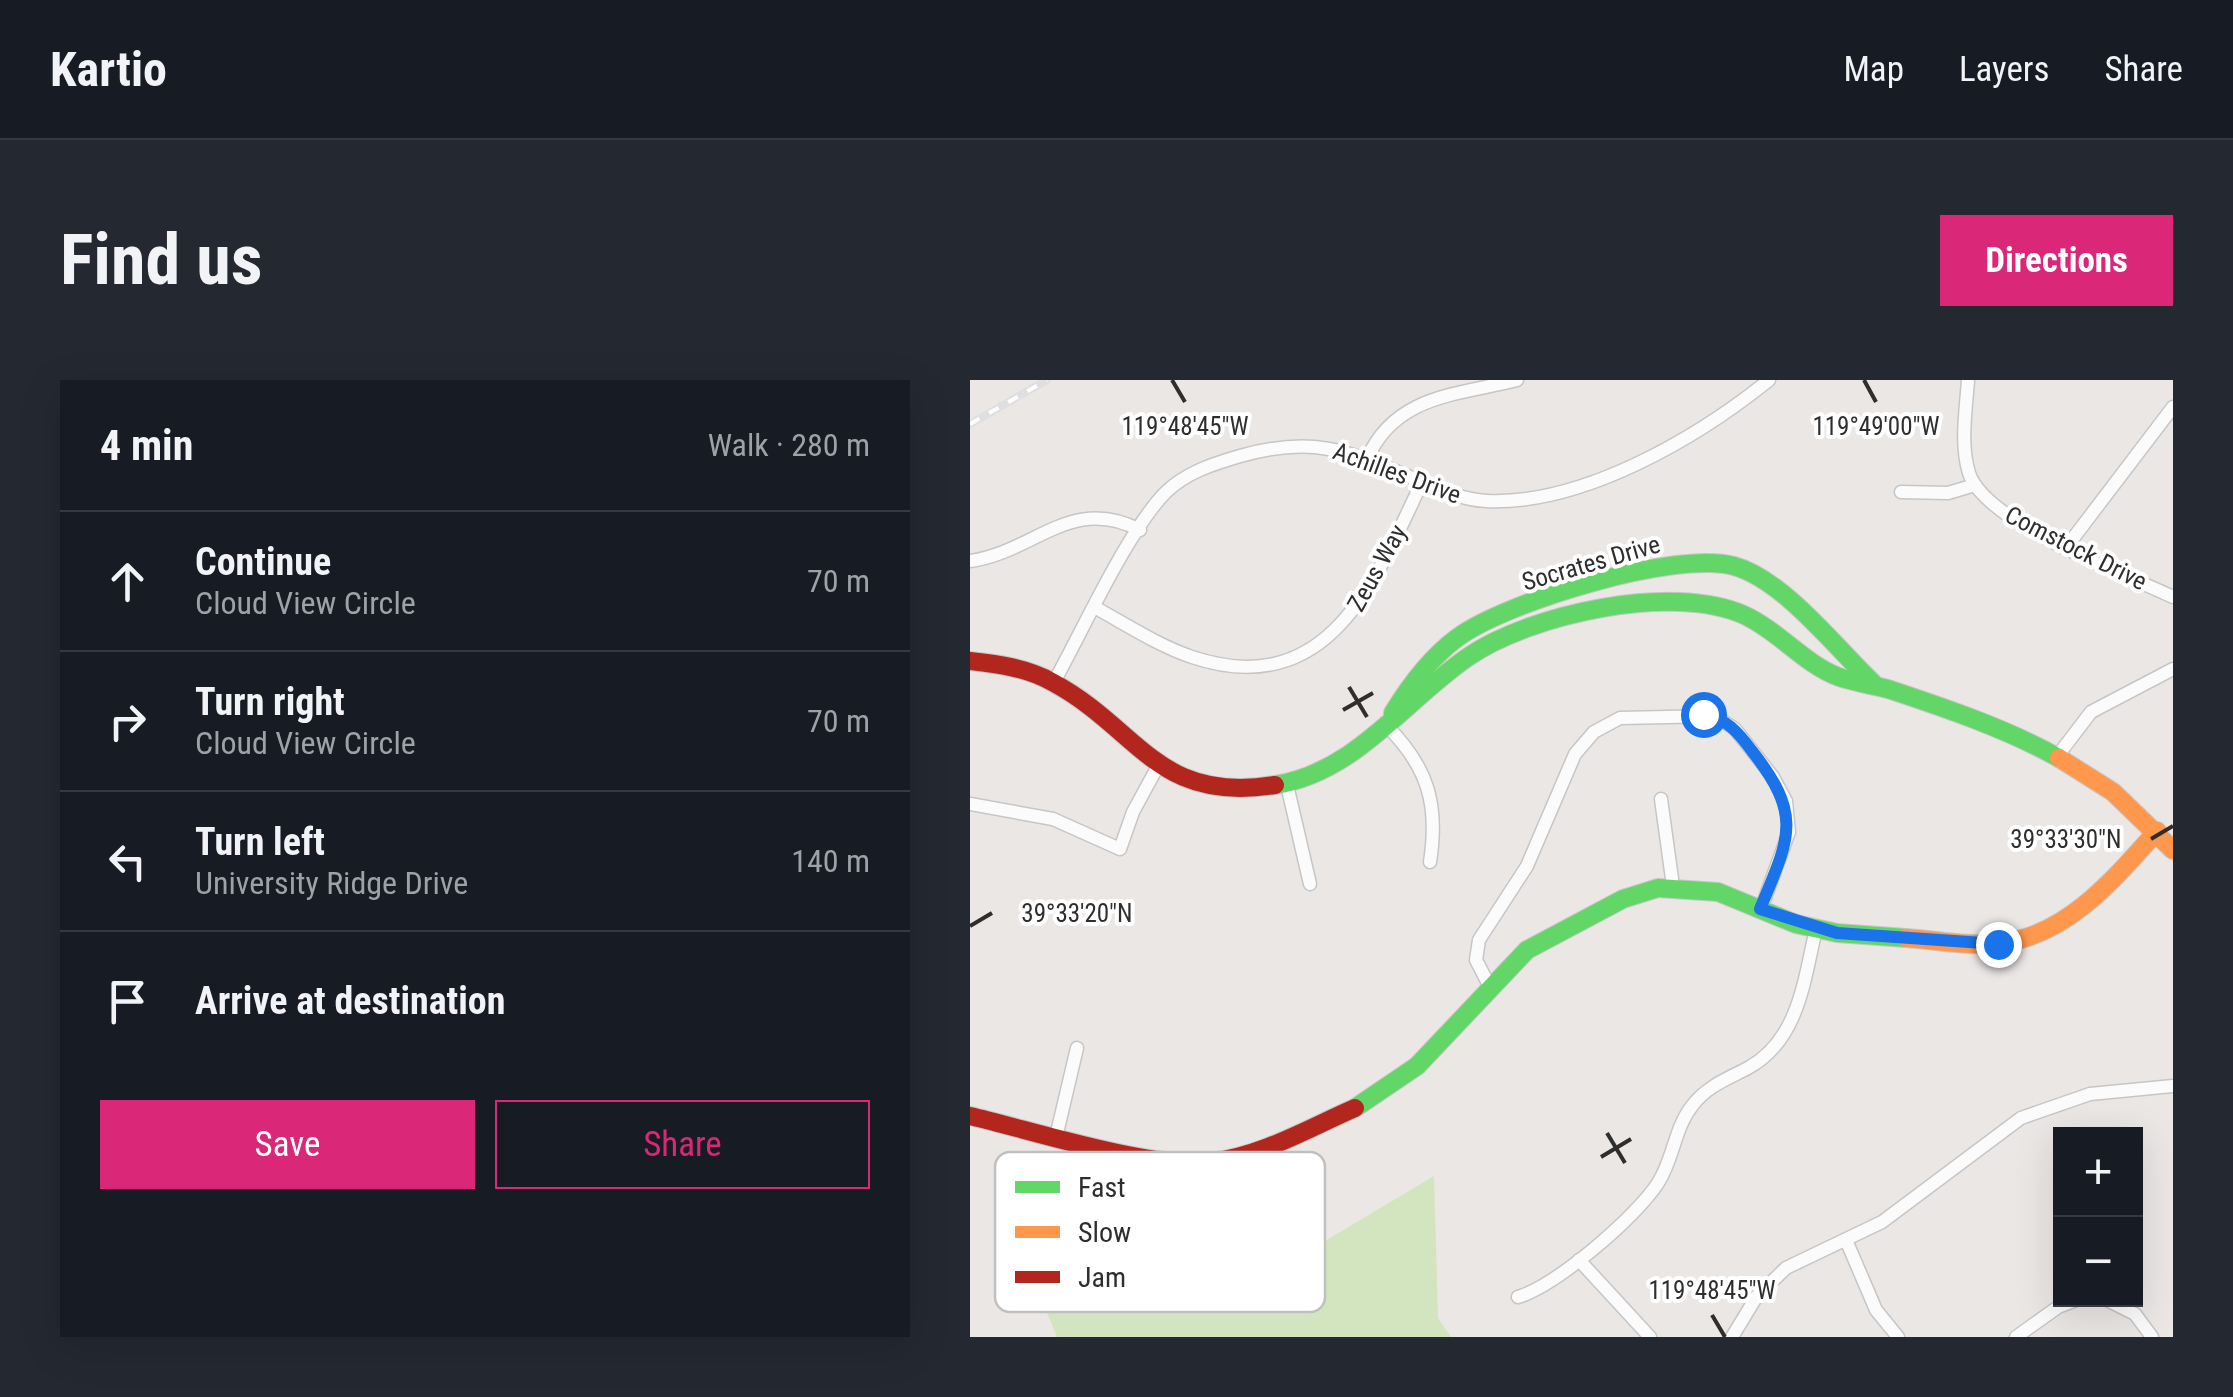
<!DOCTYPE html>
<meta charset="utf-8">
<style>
body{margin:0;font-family:"Roboto Condensed",sans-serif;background:#242831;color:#f1f3f6}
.controls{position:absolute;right:30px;bottom:30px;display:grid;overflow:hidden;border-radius:0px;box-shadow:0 10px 40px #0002}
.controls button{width:90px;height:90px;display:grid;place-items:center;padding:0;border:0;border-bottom:2px solid #363941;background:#171b24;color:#f1f3f6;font:50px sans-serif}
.stop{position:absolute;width:30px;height:30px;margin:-22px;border:8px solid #1a73e8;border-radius:50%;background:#fff}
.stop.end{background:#1a73e8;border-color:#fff;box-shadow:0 2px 10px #0008}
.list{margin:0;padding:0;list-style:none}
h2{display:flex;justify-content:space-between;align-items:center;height:130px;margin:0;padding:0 40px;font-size:42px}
h2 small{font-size:32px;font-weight:400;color:#9ea1a6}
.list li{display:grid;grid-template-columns:65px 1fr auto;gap:30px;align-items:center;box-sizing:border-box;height:140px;padding:0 40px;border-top:2px solid #363941}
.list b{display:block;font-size:38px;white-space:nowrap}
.list p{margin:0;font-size:32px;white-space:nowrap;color:#9ea1a6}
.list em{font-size:32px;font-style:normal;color:#9ea1a6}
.actions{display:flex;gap:20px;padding:30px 40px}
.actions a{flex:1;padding:22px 0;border:2px solid #db2777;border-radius:0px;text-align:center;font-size:35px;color:#db2777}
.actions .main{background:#db2777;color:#fff}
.icon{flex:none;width:55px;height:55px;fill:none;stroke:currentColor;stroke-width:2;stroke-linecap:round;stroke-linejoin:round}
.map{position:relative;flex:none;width:1203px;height:957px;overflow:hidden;border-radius:0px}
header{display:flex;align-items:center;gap:60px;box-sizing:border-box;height:140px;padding:0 50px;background:#171b24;border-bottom:2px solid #363941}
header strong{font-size:48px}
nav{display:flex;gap:55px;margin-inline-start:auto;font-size:35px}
.intro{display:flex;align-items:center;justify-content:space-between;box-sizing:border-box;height:240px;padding:0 60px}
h1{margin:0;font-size:70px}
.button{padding:25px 45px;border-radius:0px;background:#db2777;color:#fff;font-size:35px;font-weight:700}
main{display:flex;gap:60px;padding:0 60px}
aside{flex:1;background:#171b24;border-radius:0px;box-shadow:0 10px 40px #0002}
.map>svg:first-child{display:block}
.green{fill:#d2e5bf}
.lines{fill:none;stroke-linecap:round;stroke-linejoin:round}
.street-casing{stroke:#c7c6c6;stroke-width:15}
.fast-casing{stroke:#c7c6c6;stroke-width:20}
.slow-casing{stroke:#c7c6c6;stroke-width:20}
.jam-casing{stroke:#c7c6c6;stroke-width:20}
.street{stroke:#fcfbfb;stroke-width:12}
.fast{stroke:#63d668;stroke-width:18}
.slow{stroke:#ff974d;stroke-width:18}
.jam{stroke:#b3261e;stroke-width:18}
.rail-casing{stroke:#dfdee0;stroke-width:8}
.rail{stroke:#fff;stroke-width:4;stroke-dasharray:11;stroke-linecap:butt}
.route{stroke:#1a73e8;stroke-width:12}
.ticks{fill:none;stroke:#2e2e2e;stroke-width:4}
.labels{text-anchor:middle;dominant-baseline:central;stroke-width:8;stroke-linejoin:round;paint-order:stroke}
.street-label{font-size:25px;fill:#2e2e2e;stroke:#fff}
.key{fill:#fff;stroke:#c0c0c0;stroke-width:2.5}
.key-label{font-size:28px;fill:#2e2e2e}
.ticks-label{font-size:25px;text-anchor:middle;fill:#2e2e2e;stroke:#fff;stroke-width:8;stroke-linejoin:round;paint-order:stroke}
</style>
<header>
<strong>Kartio</strong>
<nav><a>Map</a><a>Layers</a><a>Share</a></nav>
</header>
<div class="intro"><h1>Find us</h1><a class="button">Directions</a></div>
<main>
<aside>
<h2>4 min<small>Walk · 280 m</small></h2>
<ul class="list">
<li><svg class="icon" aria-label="ahead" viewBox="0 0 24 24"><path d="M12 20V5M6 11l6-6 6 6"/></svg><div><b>Continue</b><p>Cloud View Circle</p></div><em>70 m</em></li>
<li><svg class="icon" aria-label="right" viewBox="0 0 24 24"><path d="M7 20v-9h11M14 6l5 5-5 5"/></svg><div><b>Turn right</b><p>Cloud View Circle</p></div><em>70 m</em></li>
<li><svg class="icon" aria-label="left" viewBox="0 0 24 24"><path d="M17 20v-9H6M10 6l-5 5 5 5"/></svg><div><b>Turn left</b><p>University Ridge Drive</p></div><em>140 m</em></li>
<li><svg class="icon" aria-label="arrive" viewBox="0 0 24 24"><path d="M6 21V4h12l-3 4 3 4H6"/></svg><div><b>Arrive at destination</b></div></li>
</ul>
<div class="actions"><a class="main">Save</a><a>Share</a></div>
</aside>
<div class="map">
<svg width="1203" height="957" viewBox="0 0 1203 957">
<rect width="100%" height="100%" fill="#ebe7e4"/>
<path class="green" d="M464,796L468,938L481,957H87L73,923L168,872L253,890L355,861Z"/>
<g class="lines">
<defs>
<g id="street">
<path d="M998,0C996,30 990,64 999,93C1015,143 1155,194 1203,217"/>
<path d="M397,79C425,15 487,15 547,0"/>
<path d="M931,112L978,113L1005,105"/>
<path d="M1098,165L1203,27"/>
<path d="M0,181C65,172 101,114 170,150"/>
<path d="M126,228C157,245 189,266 222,277C359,323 406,199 452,102"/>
<path d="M84,302C112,252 158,150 196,112C217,92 243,84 270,76C347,54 382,73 452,102C473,111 494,120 517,121C613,125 727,58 799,0"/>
<path d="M416,345C458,387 469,424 460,482"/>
<path d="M1089,374L1121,332L1203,289"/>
<path d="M317,405L340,504"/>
<path d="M691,419L703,506"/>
<path d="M0,424L83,439L150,469L163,432L188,386"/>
<path d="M519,605L506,580L509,560L557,486L605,374L624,352L650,338L745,336L765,349L803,397L816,421L819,452L791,529"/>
<path d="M86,757L107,668"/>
<path d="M876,860L906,930L928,957"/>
<path d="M609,880L680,957"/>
<path d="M548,917C587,905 666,837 688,803C704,778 704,749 722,726C737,706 757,699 778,688C829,660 834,600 846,549"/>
<path d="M1135,919L1165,934L1182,957"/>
<path d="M762,957L787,916L816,888L912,842L1051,738L1120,714L1203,706"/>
<path d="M1046,957L1088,927L1109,919"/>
</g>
<g id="fast">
<path d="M423,333C440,305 460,278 487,258C535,222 706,170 764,186C814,200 866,268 903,303"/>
<path d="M305,405C385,393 435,320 498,277C560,234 703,203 774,235C809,251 834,284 869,297C886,303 904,305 921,310C978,329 1037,349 1089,378"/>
<path d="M385,728L447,686L557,570L653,519L688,508L748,512L826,544L867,553L936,558"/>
</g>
<g id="slow">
<path d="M1089,378L1143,412L1203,470"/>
<path d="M936,558C966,560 1001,567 1031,563C1097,556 1145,498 1187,451"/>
</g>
<g id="jam">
<path d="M0,281C28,284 57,288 82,302C170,349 186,424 305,405"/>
<path d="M0,736C61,750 183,790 241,782C292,776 339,748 385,728"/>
</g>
</defs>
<use href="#street" class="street-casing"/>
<use href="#fast" class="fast-casing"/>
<use href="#slow" class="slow-casing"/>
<use href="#jam" class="jam-casing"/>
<use href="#street" class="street"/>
<use href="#fast" class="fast"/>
<use href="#slow" class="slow"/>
<use href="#jam" class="jam"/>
<defs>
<path id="rail" d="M0,44L77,0"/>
</defs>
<use href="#rail" class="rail-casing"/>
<use href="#rail" class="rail"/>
</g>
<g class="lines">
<path class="route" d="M733,334C757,339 768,352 782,371C833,436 820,457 790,529L867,553L1028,564"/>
</g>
<path class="ticks" d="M202,0L215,22M894,0L906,22M379,307L397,337M373,330L403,313M1181,459L1203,446M0,546L22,533M637,753L655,783M631,777L661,759M742,935L755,957"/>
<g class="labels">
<g class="street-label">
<text transform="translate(427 93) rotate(20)">Achilles Drive</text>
<text transform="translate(1106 168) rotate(27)">Comstock Drive</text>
<text transform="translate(621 183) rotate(-16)">Socrates Drive</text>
<text transform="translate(407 188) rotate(-61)">Zeus Way</text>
</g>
</g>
<rect x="25" y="772" width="330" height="160" rx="15" class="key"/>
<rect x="45" y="801" width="45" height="12" fill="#63d668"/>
<rect x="45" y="846" width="45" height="12" fill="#ff974d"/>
<rect x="45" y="891" width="45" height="12" fill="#b3261e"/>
<g class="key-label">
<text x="108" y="817">Fast</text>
<text x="108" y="862">Slow</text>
<text x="108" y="907">Jam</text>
</g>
<g class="ticks-label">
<text x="215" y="55">119°48'45"W</text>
<text x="906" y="55">119°49'00"W</text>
<text x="1096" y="468">39°33'30"N</text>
<text x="107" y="542">39°33'20"N</text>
<text x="742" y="919">119°48'45"W</text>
</g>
</svg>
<div class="controls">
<button>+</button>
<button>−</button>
</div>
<div class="stop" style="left:733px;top:334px"></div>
<div class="stop end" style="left:1028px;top:564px"></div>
</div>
</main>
